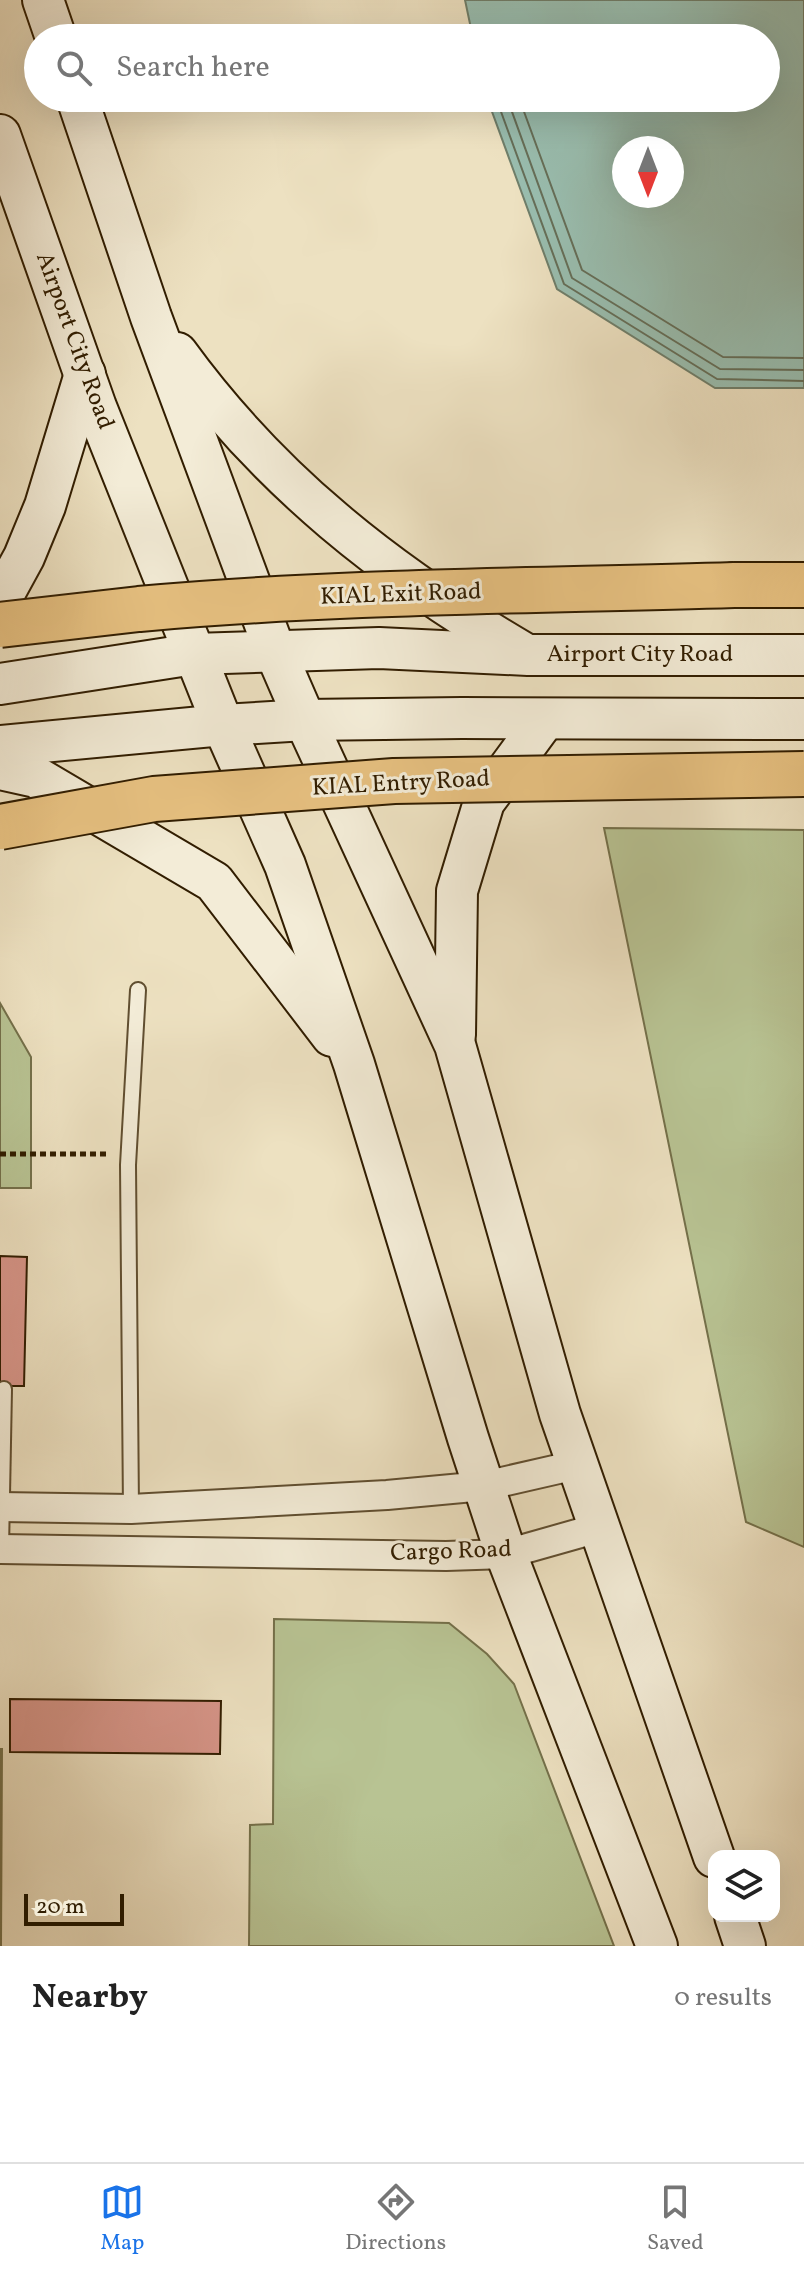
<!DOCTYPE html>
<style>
body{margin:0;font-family:Vollkorn,serif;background:#f2f2f2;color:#222}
.controls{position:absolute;right:24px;bottom:24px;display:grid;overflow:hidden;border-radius:16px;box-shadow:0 8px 32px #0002}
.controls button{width:72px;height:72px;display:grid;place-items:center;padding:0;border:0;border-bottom:2px solid #e0e0e0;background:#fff;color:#222;font:40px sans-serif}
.compass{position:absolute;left:612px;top:136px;width:72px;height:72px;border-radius:50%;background:#fff;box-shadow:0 8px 32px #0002;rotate:180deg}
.scale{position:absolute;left:24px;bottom:20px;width:100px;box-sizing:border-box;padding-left:8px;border:4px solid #311d00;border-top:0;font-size:22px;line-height:28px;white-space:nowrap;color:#311d00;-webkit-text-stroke:6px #f3ecd7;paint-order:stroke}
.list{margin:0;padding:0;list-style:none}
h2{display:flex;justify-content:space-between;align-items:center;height:104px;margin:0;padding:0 32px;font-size:34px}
h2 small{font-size:26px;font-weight:400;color:#767676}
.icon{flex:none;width:44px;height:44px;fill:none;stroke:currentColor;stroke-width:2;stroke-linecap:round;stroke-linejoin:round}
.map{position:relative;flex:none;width:804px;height:1946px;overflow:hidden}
.search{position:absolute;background:#fff;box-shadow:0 8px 32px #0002;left:24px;right:24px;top:24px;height:88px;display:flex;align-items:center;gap:20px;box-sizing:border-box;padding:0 28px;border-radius:44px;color:#767676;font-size:30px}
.sheet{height:216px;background:#fff}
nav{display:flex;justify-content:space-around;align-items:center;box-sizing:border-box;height:112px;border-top:2px solid #e0e0e0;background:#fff;font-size:22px;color:#767676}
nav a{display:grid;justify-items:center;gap:4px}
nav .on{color:#1a73e8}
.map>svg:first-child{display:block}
.green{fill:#b8c393;stroke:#74704a;stroke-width:2}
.water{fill:#99beb0;stroke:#6f7e6a;stroke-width:2;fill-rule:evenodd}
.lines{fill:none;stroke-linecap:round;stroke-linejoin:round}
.shore{stroke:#656e58;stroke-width:2}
.building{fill:#d79589;stroke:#311d00;stroke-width:2}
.lane-casing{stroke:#604e30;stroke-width:18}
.street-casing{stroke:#604e30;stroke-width:32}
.secondary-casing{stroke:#311d00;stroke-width:44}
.primary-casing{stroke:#311d00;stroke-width:48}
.path{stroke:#311d00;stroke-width:5;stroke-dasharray:6 4;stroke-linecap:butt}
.lane{stroke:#f3ecd7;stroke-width:14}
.street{stroke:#f3ecd7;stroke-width:28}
.secondary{stroke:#f3ecd7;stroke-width:40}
.primary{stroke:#e6c080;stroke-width:44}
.primary-bridge-casing{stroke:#311d00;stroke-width:48;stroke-linecap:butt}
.primary-bridge{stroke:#e6c080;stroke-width:44}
.labels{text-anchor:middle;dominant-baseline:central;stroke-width:6;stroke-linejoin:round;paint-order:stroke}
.street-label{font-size:24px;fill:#311d00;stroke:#f3ecd7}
</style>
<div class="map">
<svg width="804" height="1946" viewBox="0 0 804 1946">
<rect width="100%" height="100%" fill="#ede1c1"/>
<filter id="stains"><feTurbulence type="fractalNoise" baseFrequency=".0025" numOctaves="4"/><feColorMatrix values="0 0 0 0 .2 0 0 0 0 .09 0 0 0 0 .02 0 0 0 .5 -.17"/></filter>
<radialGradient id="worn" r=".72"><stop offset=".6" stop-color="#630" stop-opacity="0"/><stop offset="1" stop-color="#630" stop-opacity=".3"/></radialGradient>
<g class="green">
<path d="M604,828L804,830V1547L746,1522Z"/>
<path d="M0,1003L31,1057V1188H0Z"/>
<path d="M274,1619L449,1623L487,1654L514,1684L614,1946H249L250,1825L273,1824Z"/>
<path d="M0,1749H2L1,1946H0Z"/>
</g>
<path class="water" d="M465,0H804V388H715L557,289L487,98H766V38H473ZM624,148H672V196H624Z"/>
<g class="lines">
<g class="shore">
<path d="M496,98L564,284L717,379L804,381"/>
<path d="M507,98L572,278L720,369L804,370"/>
<path d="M519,98L582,270L723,357L804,358"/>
</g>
</g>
<g class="building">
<path d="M0,1256L27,1257L24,1386H0Z"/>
<path d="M10,1699L221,1701L220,1754L10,1752Z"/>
</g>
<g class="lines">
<defs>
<g id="lane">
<path d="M131,1509L128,1165L138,990"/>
<path d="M1,1549L4,1389"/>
</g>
<g id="street">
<path d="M0,1507L131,1509L387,1495L484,1486L576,1465"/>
<path d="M0,1549L446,1556L506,1554L598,1528"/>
</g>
<g id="secondary">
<path d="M43,0L56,38"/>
<path d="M77,98L151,317L275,651L305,720L455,1045L560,1414L714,1857"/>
<path d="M0,135L96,407L223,725L285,865L354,1064L468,1438L506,1554L657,1946"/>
<path d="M177,353C270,481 387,573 522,652"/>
<path d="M0,601L24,557L45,506L85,374"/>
<path d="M0,684L194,654L379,648L528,655H804"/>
<path d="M0,746L223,725L305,720L462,718L804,719"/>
<path d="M0,769L36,777L214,882L332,1036"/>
<path d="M455,1035L457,891L484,802L545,719"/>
<path d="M735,1916L745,1946"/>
</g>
<path id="primary" d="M734,585H804"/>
</defs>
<use href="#lane" class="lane-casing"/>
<use href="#street" class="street-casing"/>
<use href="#secondary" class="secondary-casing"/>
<use href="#primary" class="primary-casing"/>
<path class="path" d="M0,1154H107"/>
<use href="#lane" class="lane"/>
<use href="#street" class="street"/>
<use href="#secondary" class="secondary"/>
<use href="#primary" class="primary"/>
<defs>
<g id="primary-bridge">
<path d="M0,625C46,620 92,614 139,609C336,591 536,591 734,585"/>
<path d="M0,827L154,799L394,781L804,774"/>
</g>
</defs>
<use href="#primary-bridge" class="primary-bridge-casing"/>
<use href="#primary-bridge" class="primary-bridge"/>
</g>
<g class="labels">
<g class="street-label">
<text transform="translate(74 341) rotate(70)">Airport City Road</text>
<text transform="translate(401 595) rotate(-2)">KIAL Exit Road</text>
<text x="640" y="655">Airport City Road</text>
<text transform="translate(401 784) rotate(-3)">KIAL Entry Road</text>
<text transform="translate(451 1552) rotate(-2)">Cargo Road</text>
</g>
</g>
<rect width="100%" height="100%" filter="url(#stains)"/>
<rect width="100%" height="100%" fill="url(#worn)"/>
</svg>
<div class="controls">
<button><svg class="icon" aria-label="layers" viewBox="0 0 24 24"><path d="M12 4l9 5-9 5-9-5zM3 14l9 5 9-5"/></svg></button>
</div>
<svg class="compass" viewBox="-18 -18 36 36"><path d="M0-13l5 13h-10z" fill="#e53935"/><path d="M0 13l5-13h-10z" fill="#767676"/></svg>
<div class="scale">20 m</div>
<div class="search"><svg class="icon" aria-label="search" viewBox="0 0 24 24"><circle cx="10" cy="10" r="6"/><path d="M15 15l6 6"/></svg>Search here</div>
</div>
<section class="sheet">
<h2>Nearby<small>0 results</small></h2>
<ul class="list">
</ul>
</section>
<nav>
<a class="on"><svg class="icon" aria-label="map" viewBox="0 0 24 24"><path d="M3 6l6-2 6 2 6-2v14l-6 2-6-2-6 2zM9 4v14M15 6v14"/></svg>Map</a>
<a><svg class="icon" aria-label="directions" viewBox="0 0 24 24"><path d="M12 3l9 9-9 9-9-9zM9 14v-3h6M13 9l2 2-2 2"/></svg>Directions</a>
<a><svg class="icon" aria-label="saved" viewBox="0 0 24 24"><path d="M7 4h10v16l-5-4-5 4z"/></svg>Saved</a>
</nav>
